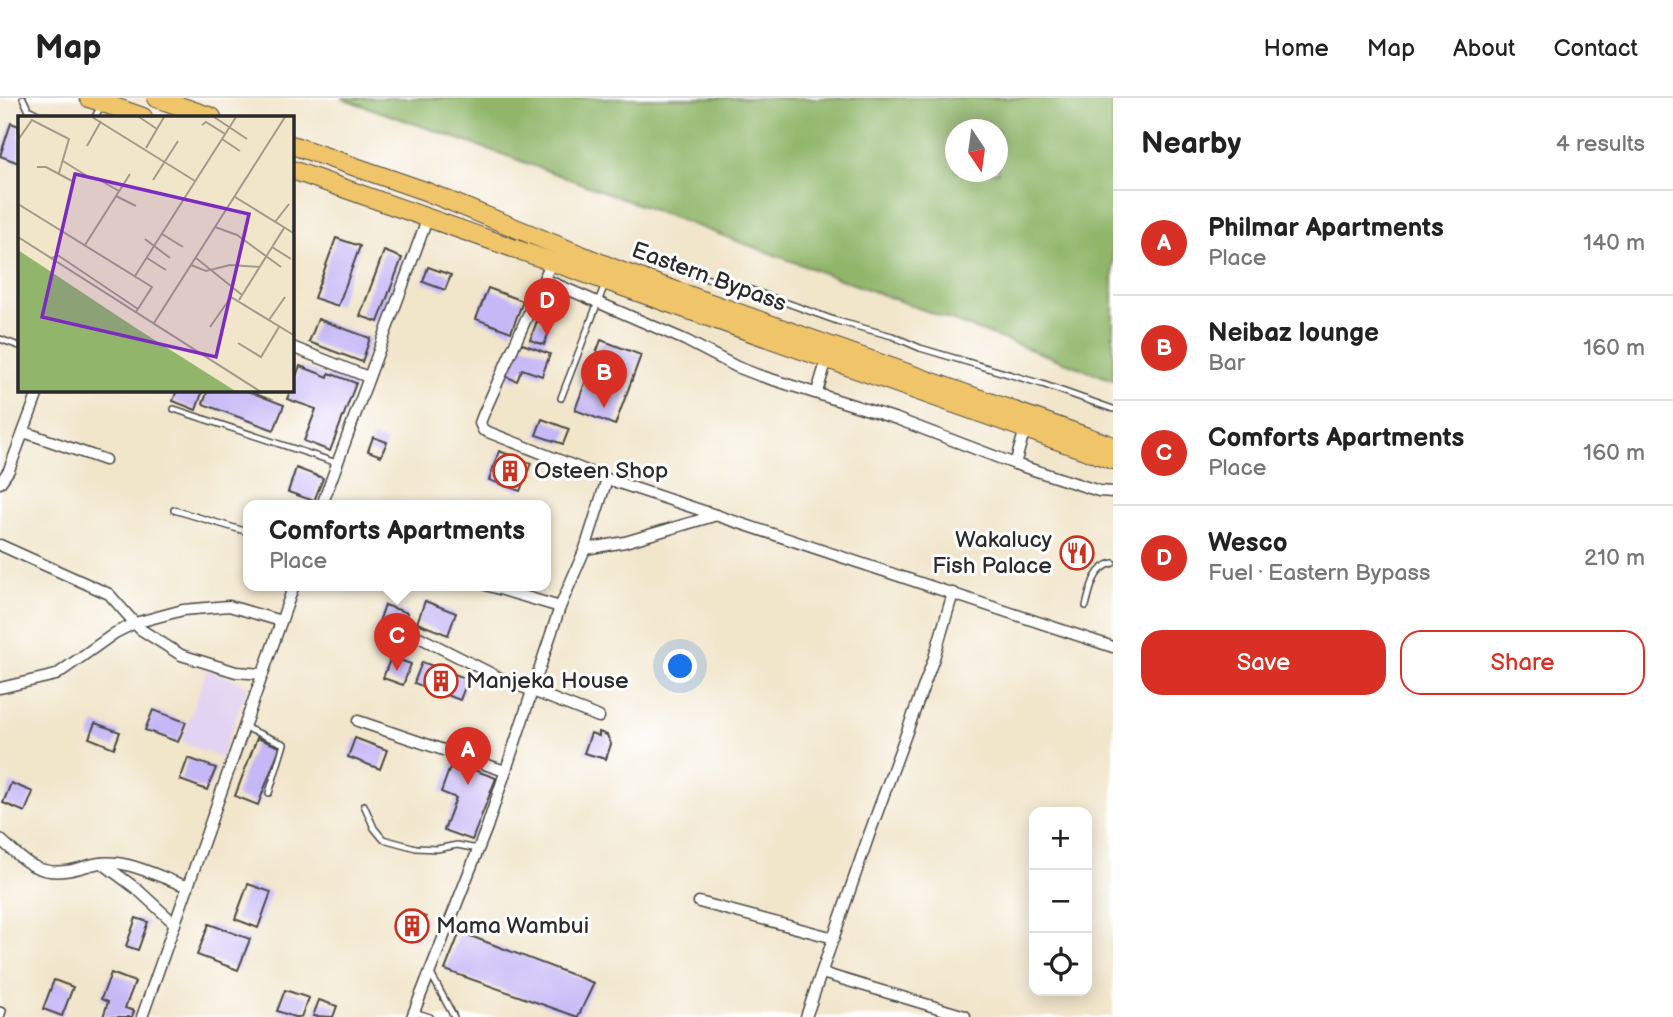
<!DOCTYPE html>
<meta charset="utf-8">
<style>
body{margin:0;font-family:"Balsamiq Sans",sans-serif;background:#f6f6f6;color:#222}
.controls{position:absolute;right:21px;bottom:21px;display:grid;overflow:hidden;border-radius:14px;box-shadow:0 4px 18px #0003}
.controls button{width:63px;height:63px;display:grid;place-items:center;padding:0;border:0;border-bottom:2px solid #e0e0e0;background:#fff;color:#222;font:35px sans-serif}
.compass{position:absolute;left:945px;top:21px;width:63px;height:63px;border-radius:50%;background:#fff;box-shadow:0 4px 18px #0003;rotate:167deg}
.you{position:absolute;left:681px;top:569px;width:24px;height:24px;margin:-18px;border:5px solid #fff;border-radius:50%;background:#1a73e8;box-shadow:0 0 0 10px #1a73e833}
.badge{display:grid;place-items:center;width:46px;height:46px;border-radius:50%;background:#d93025;color:#fff;font-size:23px;font-weight:700}
.pin{position:absolute;translate:-50% -58px;filter:drop-shadow(0 2px 4px #0008)}
.pin::after{content:'';position:absolute;top:37px;width:24px;height:21px;background:inherit;clip-path:polygon(0 0,100% 0,50% 100%)}
.popup{position:absolute;left:243px;top:402px;width:308px;height:91px;box-sizing:border-box;display:grid;place-content:center;border-radius:14px;background:#fff;filter:drop-shadow(0 2px 5px #0005);font-size:23px;white-space:nowrap;color:#767676}
.popup b{font-size:26px;color:#222}
.popup::after{content:'';position:absolute;left:50%;top:100%;margin-left:-14px;border:14px solid transparent;border-top-color:#fff}
.list{margin:0;padding:0;list-style:none}
h2{display:flex;justify-content:space-between;align-items:center;height:91px;margin:0;padding:0 28px;font-size:30px}
h2 small{font-size:23px;font-weight:400;color:#767676}
.list li{display:grid;grid-template-columns:46px 1fr auto;gap:21px;align-items:center;box-sizing:border-box;height:105px;padding:0 28px;border-top:2px solid #e0e0e0}
.list b{display:block;font-size:26px;white-space:nowrap}
.list p{margin:0;font-size:23px;white-space:nowrap;color:#767676}
.list em{font-size:23px;font-style:normal;color:#767676}
.actions{display:flex;gap:14px;padding:21px 28px}
.actions a{flex:1;padding:16px 0;border:2px solid #d93025;border-radius:21px;text-align:center;font-size:24px;color:#d93025}
.actions .main{background:#d93025;color:#fff}
.icon{flex:none;width:38px;height:38px;fill:none;stroke:currentColor;stroke-width:2;stroke-linecap:round;stroke-linejoin:round}
.map{position:relative;flex:none;width:1113px;height:919px;overflow:hidden}
header{display:flex;align-items:center;gap:42px;box-sizing:border-box;height:98px;padding:0 35px;background:#fff;border-bottom:2px solid #e0e0e0}
header strong{font-size:33px}
nav{display:flex;gap:38px;margin-inline-start:auto;font-size:24px}
main{display:flex}
aside{flex:1;background:#fff}
.map>svg:first-child{display:block}
.built{fill:#e3d3f2}
.forest{fill:#91b66b;stroke:#5e704b;stroke-width:2;fill-rule:evenodd}
.building{fill:#c6b8f6}
.lines{fill:none;stroke-linecap:round;stroke-linejoin:round}
.service-casing{stroke:#494743;stroke-width:8}
.minor-casing{stroke:#494743;stroke-width:13}
.primary-casing{stroke:#494743;stroke-width:20}
.service{stroke:#fff;stroke-width:5}
.minor{stroke:#fff;stroke-width:10}
.primary{stroke:#f0c469;stroke-width:18}
.labels{text-anchor:middle;dominant-baseline:central;stroke-width:6;stroke-linejoin:round;paint-order:stroke}
.street-label{font-size:23px;fill:#2b2b2b;stroke:#fff}
.poi-label{font-size:23px;fill:#2b2b2b;stroke:#fff;text-anchor:start}
.inset-road{fill:none;stroke:#a29b8a;stroke-width:2}
.view{fill:#7b2cbf;fill-opacity:0.15;stroke:#7b2cbf;stroke-width:3.5}
.inset-edge{fill:none;stroke:#2b2b2b;stroke-width:3.5}
</style>
<header>
<strong>Map</strong>
<nav><a>Home</a><a>Map</a><a>About</a><a>Contact</a></nav>
</header>
<main>
<div class="map">
<svg width="1113" height="919" viewBox="0 0 1113 919">
<rect width="100%" height="100%" fill="#fff"/>
<filter id="ink" filterUnits="userSpaceOnUse"><feTurbulence type="fractalNoise" baseFrequency=".0143" numOctaves="2"/><feDisplacementMap in="SourceGraphic" scale="14" xChannelSelector="R" yChannelSelector="G"/><feConvolveMatrix kernelMatrix="1 2 1 2 8 2 1 2 1" color-interpolation-filters="sRGB"/></filter>
<filter id="wash" filterUnits="userSpaceOnUse"><feTurbulence type="fractalNoise" baseFrequency=".00686" numOctaves="4" result="noise"/><feDisplacementMap in="SourceGraphic" scale="28" xChannelSelector="R" yChannelSelector="G"/><feGaussianBlur stdDeviation="1.57" result="paint"/><feColorMatrix in="noise" values="0 0 0 0 0 0 0 0 0 0 0 0 0 0 0 0 0 1.4 0 .05"/><feComposite in="paint" operator="in"/></filter>
<g filter="url(#wash)">
<rect width="100%" height="100%" fill="#f1e5ca"/>
<path class="built" d="M207,571L248,587L221,660L181,644Z"/>
<path class="forest" d="M341,0H1113V282L507,58ZM956,32H998V74H956Z"/>
<g id="blocks">
<g class="building">
<path d="M11,25L19,28V65L0,58Z"/>
<path d="M336,140L360,148L338,208L314,200Z"/>
<path d="M384,153L402,160L378,224L360,218Z"/>
<path d="M428,169L451,177L445,192L423,184Z"/>
<path d="M488,190L523,203L511,234L476,221Z"/>
<path d="M318,221L370,240L362,264L309,244Z"/>
<path d="M537,223L551,228L544,247L530,242Z"/>
<path d="M601,242L641,257L615,327L575,312Z"/>
<path d="M517,244L550,256L542,278L522,271L517,283L504,278Z"/>
<path d="M300,268L328,279L329,275L356,285L330,353L304,343L316,311L287,301Z"/>
<path d="M177,292H203L196,312L173,303Z"/>
<path d="M208,292H245L284,307L274,332L203,306Z"/>
<path d="M542,321L569,331L563,346L536,337Z"/>
<path d="M373,339L387,344L381,358L368,353Z"/>
<path d="M499,353L531,365L520,393L489,382Z"/>
<path d="M296,370L323,380L314,403L288,394Z"/>
<path d="M425,503L456,515L448,537L417,525Z"/>
<path d="M385,507L408,515L398,540L376,532Z"/>
<path d="M391,559L411,566L403,587L383,580Z"/>
<path d="M422,564L468,581L460,602L414,585Z"/>
<path d="M153,612L186,624L178,644L145,632Z"/>
<path d="M95,625L120,634L114,650L89,640Z"/>
<path d="M599,634L607,637L611,646L606,661L584,655L591,635L599,638Z"/>
<path d="M257,640L280,649L258,707L235,698Z"/>
<path d="M355,640L387,652L380,671L348,659Z"/>
<path d="M188,660L216,670L207,692L180,682Z"/>
<path d="M452,664L496,680L472,742L444,732L456,700L441,694Z"/>
<path d="M11,685L33,694L25,714L3,705Z"/>
<path d="M248,786L271,794L258,830L235,821Z"/>
<path d="M406,812L426,819L418,843L397,836Z"/>
<path d="M136,820L148,824L138,852L126,848Z"/>
<path d="M209,826L250,841L238,872L197,857Z"/>
<path d="M460,834L594,885L578,919L445,872Z"/>
<path d="M111,875L135,884L125,910L134,913L132,919H103L108,904L101,901Z"/>
<path d="M54,882L73,889L62,918L43,911Z"/>
<path d="M285,892L309,900L301,919H294L277,913Z"/>
<path d="M319,902L337,908L333,919L313,918Z"/>
</g>
</g>
</g>
<g filter="url(#ink)">
<use href="#blocks" fill-opacity="0" stroke="#494743" stroke-width="2"/>
<g class="lines">
<defs>
<g id="service">
<path d="M23,0L28,11L44,19"/>
<path d="M95,19L101,8"/>
<path d="M691,177L743,189L837,223L892,238L920,250L1042,286L1113,311"/>
<path d="M0,241L19,248"/>
<path d="M561,300L605,186"/>
<path d="M174,311L337,365"/>
<path d="M174,412L248,434"/>
<path d="M1086,508C1091,490 1093,470 1113,465"/>
<path d="M244,629L284,646L269,695"/>
<path d="M364,707L374,730L383,741L416,750L437,751L457,747L478,751"/>
<path d="M431,876L454,919"/>
<path d="M0,912L3,913L1,919"/>
<path d="M414,914L430,919"/>
</g>
<g id="minor">
<path d="M552,163L483,317L480,325L483,332L607,381L1113,549"/>
<path d="M544,181L685,242L737,269L758,277L897,321L1015,366L1099,393L1113,394"/>
<path d="M292,249L368,279"/>
<path d="M817,294L827,261"/>
<path d="M24,334L105,362"/>
<path d="M1015,366L1025,331"/>
<path d="M0,385L9,372L39,292"/>
<path d="M322,407L428,119"/>
<path d="M0,447L109,496L140,531L181,557L236,574L263,576"/>
<path d="M585,451L625,444L717,417"/>
<path d="M486,487L560,509"/>
<path d="M417,538L502,581L599,619"/>
<path d="M0,590L56,577L115,535L135,525L183,512L229,508L281,523"/>
<path d="M358,623L505,673"/>
<path d="M0,741C27,766 41,781 80,770C93,766 103,763 117,765C140,768 165,781 188,789"/>
<path d="M102,765L138,792L175,826"/>
<path d="M699,804L834,840"/>
<path d="M822,875L965,918"/>
<path d="M142,919L294,487"/>
<path d="M412,919L487,729L560,509L585,451L607,381"/>
<path d="M806,919L869,737L934,560L953,495"/>
</g>
<g id="primary">
<path d="M89,0L143,19"/>
<path d="M156,0L212,19"/>
<path d="M292,47L425,93L623,174L1113,348"/>
<path d="M292,72L1113,362"/>
</g>
</defs>
<use href="#service" class="service-casing"/>
<use href="#minor" class="minor-casing"/>
<use href="#primary" class="primary-casing"/>
<use href="#service" class="service"/>
<use href="#minor" class="minor"/>
<use href="#primary" class="primary"/>
</g>
</g>
<defs>
<symbol id="building-ring" viewBox="-11 -11 22 22"><circle r="9.5" fill="#fff" stroke="#c8321e" stroke-width="1.5"/><path d="M-4-6H4V6H1V3H-1V6H-4ZM-2.5-4.3h1.7v1.8h-1.7ZM.8-4.3h1.7v1.8H.8ZM-2.5-1h1.7V.8h-1.7ZM.8-1h1.7V.8H.8Z" fill="#c8321e"/></symbol>
<symbol id="restaurant-ring" viewBox="-11 -11 22 22"><circle r="9.5" fill="#fff" stroke="#c8321e" stroke-width="1.5"/><path d="M-5-6h1v4h1v-4h1v4h1v-4h1v5L-1.5 .5V6h-2V.5L-5-1ZM5-6V6H3V1.5H1.5Q1.5-4 5-6Z" fill="#c8321e"/></symbol>
</defs>
<g fill-rule="evenodd">
<use href="#building-ring" x="491" y="354" width="38" height="38"/>
<use href="#restaurant-ring" x="1058" y="436" width="38" height="38"/>
<use href="#building-ring" x="422" y="564" width="38" height="38"/>
<use href="#building-ring" x="393" y="809" width="38" height="38"/>
</g>
<g class="labels">
<g class="street-label">
<text transform="translate(709 179) rotate(20)">Eastern Bypass</text>
</g>
<g class="poi-label">
<text x="534" y="373">Osteen Shop</text>
<text x="1052" y="442" text-anchor="end">Wakalucy<tspan x="1052" dy="26">Fish Palace</tspan></text>
<text x="466" y="583">Manjeka House</text>
<text x="436" y="828">Mama Wambui</text>
</g>
</g>
<g transform="translate(18 18)">
<rect width="276" height="276" fill="#f1e5ca"/>
<path d="M0,134L121,214L219,276H0Z" fill="#91b66b"/>
<path class="inset-road" d="M74,1L177,65M121,1L139,13M196,1L229,23M184,9L188,6L207,18M204,23L222,35M0,24L14,4L51,23L41,57M69,30L83,5M128,32L146,1M45,45L69,60M19,51H28L54,65M80,63L101,75M135,64L160,25M98,80L118,90M217,81L277,118M0,88L134,171L118,196M257,106L271,88M197,111L219,119L263,151M144,118L165,131M0,121L243,276M127,123L152,142M67,129L112,58M254,131L273,143M33,142L41,140L120,193M129,142L148,154M178,142L224,179M173,149L188,155L212,149L242,151M117,160L218,1M221,184L266,112M251,204L267,181M136,207L267,1M192,211L213,181L277,220M220,227L243,241L261,211"/>
<path class="view" d="M57,58L231,98L198,241L24,201Z"/>
<rect width="276" height="276" class="inset-edge"/>
</g>
</svg>
<div class="controls">
<button>+</button>
<button>−</button>
<button><svg class="icon" aria-label="locate" viewBox="0 0 24 24"><circle cx="12" cy="12" r="6"/><path d="M12 2v4M12 18v4M2 12h4M18 12h4"/></svg></button>
</div>
<svg class="compass" viewBox="-18 -18 36 36"><path d="M0-13l5 13h-10z" fill="#e53935"/><path d="M0 13l5-13h-10z" fill="#767676"/></svg>
<div class="you"></div>
<div class="pin badge" style="left:468px;top:687px">A</div>
<div class="pin badge" style="left:604px;top:310px">B</div>
<div class="pin badge" style="left:397px;top:573px">C</div>
<div class="popup"><b>Comforts Apartments</b>Place</div>
<div class="pin badge" style="left:547px;top:238px">D</div>
</div>
<aside>
<h2>Nearby<small>4 results</small></h2>
<ul class="list">
<li><span class="badge">A</span><div><b>Philmar Apartments</b><p>Place</p></div><em>140 m</em></li>
<li><span class="badge">B</span><div><b>Neibaz lounge</b><p>Bar</p></div><em>160 m</em></li>
<li><span class="badge">C</span><div><b>Comforts Apartments</b><p>Place</p></div><em>160 m</em></li>
<li><span class="badge">D</span><div><b>Wesco</b><p>Fuel · Eastern Bypass</p></div><em>210 m</em></li>
</ul>
<div class="actions"><a class="main">Save</a><a>Share</a></div>
</aside>
</main>
